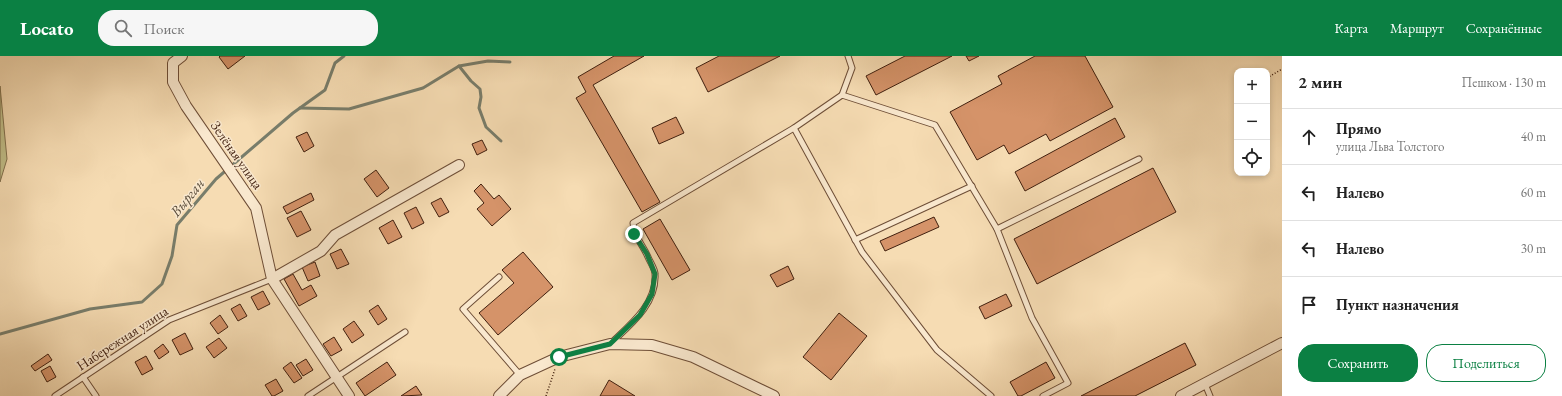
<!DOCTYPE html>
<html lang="ru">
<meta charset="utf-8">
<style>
body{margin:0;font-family:"EB Garamond",serif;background:#f6f6f6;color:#222}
.controls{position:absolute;right:12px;top:12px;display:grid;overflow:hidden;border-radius:8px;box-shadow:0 2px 6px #0003}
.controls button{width:36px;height:36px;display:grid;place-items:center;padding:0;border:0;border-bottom:1px solid #e0e0e0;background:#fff;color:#222;font:20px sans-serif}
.stop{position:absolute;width:12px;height:12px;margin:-9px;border:3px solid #0b8043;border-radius:50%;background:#fff}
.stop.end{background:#0b8043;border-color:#fff;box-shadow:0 1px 4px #0008}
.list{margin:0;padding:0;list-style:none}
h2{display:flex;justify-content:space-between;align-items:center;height:52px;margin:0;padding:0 16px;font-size:17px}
h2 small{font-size:13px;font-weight:400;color:#767676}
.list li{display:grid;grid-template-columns:26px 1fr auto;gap:12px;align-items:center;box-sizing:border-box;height:56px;padding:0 16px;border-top:1px solid #e0e0e0}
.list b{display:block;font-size:15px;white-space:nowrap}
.list p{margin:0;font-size:13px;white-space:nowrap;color:#767676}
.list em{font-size:13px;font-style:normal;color:#767676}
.actions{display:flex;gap:8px;padding:12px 16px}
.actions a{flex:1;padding:9px 0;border:1px solid #0b8043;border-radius:16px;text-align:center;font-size:14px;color:#0b8043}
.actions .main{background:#0b8043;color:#fff}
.icon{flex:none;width:22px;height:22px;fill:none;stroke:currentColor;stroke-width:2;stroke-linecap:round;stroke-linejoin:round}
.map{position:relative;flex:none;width:1282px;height:340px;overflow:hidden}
header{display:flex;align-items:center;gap:24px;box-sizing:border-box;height:56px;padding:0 20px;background:#0b8043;color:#fff}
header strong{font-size:19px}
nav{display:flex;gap:22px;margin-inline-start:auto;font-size:14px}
.search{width:280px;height:36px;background:#f6f6f6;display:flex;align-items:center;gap:10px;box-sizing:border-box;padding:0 14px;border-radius:16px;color:#767676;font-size:15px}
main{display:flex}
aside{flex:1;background:#fff}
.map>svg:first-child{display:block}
.green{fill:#c1bf89;stroke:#806f4c}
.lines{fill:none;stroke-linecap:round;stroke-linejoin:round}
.stream{stroke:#787d6b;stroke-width:3}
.building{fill:#d59369;stroke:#401f0e}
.service-casing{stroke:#6e4e37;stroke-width:7}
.minor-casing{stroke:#6e4e37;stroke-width:12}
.path{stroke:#401f0e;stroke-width:1.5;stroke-dasharray:1 2;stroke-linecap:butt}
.service{stroke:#f9e8ce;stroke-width:5}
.minor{stroke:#f9e8ce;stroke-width:10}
.route{stroke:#0b8043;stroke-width:5}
.labels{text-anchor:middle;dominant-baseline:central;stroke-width:3;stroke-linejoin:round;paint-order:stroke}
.street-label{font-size:14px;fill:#401f0e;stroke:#f9e8ce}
.water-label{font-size:15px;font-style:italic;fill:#5c4e3c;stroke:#f9e8ce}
</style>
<header>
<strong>Locato</strong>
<div class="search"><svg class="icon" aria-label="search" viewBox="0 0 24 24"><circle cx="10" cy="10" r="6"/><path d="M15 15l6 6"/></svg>Поиск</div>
<nav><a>Карта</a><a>Маршрут</a><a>Сохранённые</a></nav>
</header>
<main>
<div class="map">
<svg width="1282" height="340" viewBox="0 0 1282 340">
<rect width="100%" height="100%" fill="#f6dcb3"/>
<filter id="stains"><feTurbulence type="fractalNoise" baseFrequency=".005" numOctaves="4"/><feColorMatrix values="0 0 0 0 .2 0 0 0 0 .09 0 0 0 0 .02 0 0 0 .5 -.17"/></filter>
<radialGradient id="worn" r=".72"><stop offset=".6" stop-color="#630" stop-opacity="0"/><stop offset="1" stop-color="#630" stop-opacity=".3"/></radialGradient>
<path class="green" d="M0,30L7,103L0,126Z"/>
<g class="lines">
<g class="stream">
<path d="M459,10L471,25L480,33L481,41L479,52L486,71L501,85"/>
<path d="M300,52L349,53L423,32L459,10L488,5L510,6"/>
<path d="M0,278L90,253L142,246L162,228L172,200L177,169L216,123L293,57L325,34L335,7L344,0"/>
</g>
</g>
<g class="building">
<path d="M220,0H245L228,13L219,1Z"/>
<path d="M614,0H644L593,29L660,146L642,156L576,42L586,36L578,21Z"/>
<path d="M719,0H780L708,36L696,12Z"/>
<path d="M905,0H952L876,39L866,20Z"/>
<path d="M966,0H979L969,5Z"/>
<path d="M1035,0H1085L1113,51L1050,85L1046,78L1009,98L1004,89L977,104L950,56L1002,28L998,20Z"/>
<path d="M676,61L684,77L659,88L652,72Z"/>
<path d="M1115,62L1125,81L1025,135L1015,116Z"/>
<path d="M307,76L314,90L304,96L296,81Z"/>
<path d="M482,84L487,94L477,99L472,88Z"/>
<path d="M1153,112L1176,156L1037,228L1014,183Z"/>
<path d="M376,114L389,132L377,141L364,123Z"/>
<path d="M481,128L494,143L499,139L511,153L492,170L477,153L484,147L474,135Z"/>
<path d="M311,137L314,144L287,158L283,151Z"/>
<path d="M441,142L449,156L439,161L431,147Z"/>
<path d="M416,151L424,167L412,173L404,157Z"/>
<path d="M301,155L311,174L297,181L287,162Z"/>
<path d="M934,161L939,171L885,195L880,185Z"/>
<path d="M660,163L690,214L672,224L643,173Z"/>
<path d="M393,164L402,181L388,188L379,172Z"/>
<path d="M341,193L349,208L337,213L330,198Z"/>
<path d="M523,196L553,231L498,279L479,257L514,227L502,214Z"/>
<path d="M315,206L320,220L308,225L302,211Z"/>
<path d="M788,210L794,223L777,231L770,219Z"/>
<path d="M293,218L302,234L311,229L317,240L299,250L284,223Z"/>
<path d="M263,235L270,248L258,254L251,241Z"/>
<path d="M1006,238L1012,250L985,263L979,251Z"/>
<path d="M240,248L247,260L238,265L231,253Z"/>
<path d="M378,249L387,263L378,269L369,255Z"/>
<path d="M839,257L867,280L831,324L803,301Z"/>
<path d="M220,259L228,271L218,278L210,267Z"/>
<path d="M354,265L364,279L352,287L343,273Z"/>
<path d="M185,277L193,293L180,299L172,284Z"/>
<path d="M334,281L342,294L331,300L323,288Z"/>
<path d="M219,282L227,292L214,302L206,291Z"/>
<path d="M1185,287L1196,309L1135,340H1081Z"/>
<path d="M163,288L169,296L159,303L154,295Z"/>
<path d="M48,298L52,304L35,315L31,310Z"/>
<path d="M146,300L153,313L142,319L135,306Z"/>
<path d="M306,303L313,314L303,320L296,309Z"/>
<path d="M291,306L302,322L294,327L283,312Z"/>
<path d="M387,306L396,319L365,340L356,327Z"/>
<path d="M1046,306L1055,322L1021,340H1018L1010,326Z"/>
<path d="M50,310L56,321L47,326L41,315Z"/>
<path d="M276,323L283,335L274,340H272L265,329Z"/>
<path d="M609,324L635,340H600Z"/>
<path d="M416,330L422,339L401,340Z"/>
</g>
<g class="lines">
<defs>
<g id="service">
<path d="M842,39L852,12L848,0"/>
<path d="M794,72L862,196L937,294L991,340"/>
<path d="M997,173L1139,103"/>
<path d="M855,184L972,130"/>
<path d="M499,221L463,253L520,319"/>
<path d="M611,287C630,269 657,248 655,218C655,213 650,206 648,201C642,187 635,183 633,167L794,72L842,39L935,69L997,173L1032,262L1068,327L1043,340"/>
<path d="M83,321L96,340"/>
<path d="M1205,328L1210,340"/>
<path d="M55,340L169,264L272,223"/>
<path d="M308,340L405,276"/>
</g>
<g id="minor">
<path d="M182,0L173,7V26L186,50L256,152L272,223L349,340"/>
<path d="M272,223L321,195L335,179L459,109"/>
<path d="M499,340L520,319L559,301L610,288L652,289L693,301L774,340"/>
<path d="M1181,340L1282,287"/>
</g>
</defs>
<use href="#service" class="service-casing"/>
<use href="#minor" class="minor-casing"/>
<g class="path">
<path d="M1267,22L1282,13"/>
<path d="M546,340L555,313"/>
</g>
<use href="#service" class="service"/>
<use href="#minor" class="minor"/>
</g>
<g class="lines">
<path class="route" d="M559,301L610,288L640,259L652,238L655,218L647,198L634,178"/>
</g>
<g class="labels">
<g class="street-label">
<text transform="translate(237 99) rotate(55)">Зелёная улица</text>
<text transform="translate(122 282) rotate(-33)">Набережная улица</text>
</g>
<g class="water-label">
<text transform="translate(187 141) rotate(-51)">Вырган</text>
</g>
</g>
<rect width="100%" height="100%" filter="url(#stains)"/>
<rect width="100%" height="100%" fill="url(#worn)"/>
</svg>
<div class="controls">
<button>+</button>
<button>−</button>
<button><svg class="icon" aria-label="locate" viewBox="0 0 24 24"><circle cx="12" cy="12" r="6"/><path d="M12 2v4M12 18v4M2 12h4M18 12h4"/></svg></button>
</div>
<div class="stop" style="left:559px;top:301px"></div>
<div class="stop end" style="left:634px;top:178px"></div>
</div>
<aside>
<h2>2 мин<small>Пешком · 130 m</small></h2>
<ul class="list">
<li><svg class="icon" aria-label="ahead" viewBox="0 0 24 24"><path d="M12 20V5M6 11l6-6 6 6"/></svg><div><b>Прямо</b><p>улица Льва Толстого</p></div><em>40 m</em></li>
<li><svg class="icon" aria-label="left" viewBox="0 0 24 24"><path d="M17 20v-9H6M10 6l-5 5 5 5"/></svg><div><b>Налево</b></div><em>60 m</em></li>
<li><svg class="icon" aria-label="left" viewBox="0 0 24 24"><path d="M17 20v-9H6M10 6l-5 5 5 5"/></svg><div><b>Налево</b></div><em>30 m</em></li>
<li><svg class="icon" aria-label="arrive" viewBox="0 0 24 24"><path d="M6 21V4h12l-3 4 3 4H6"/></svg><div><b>Пункт назначения</b></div></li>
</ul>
<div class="actions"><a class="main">Сохранить</a><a>Поделиться</a></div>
</aside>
</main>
